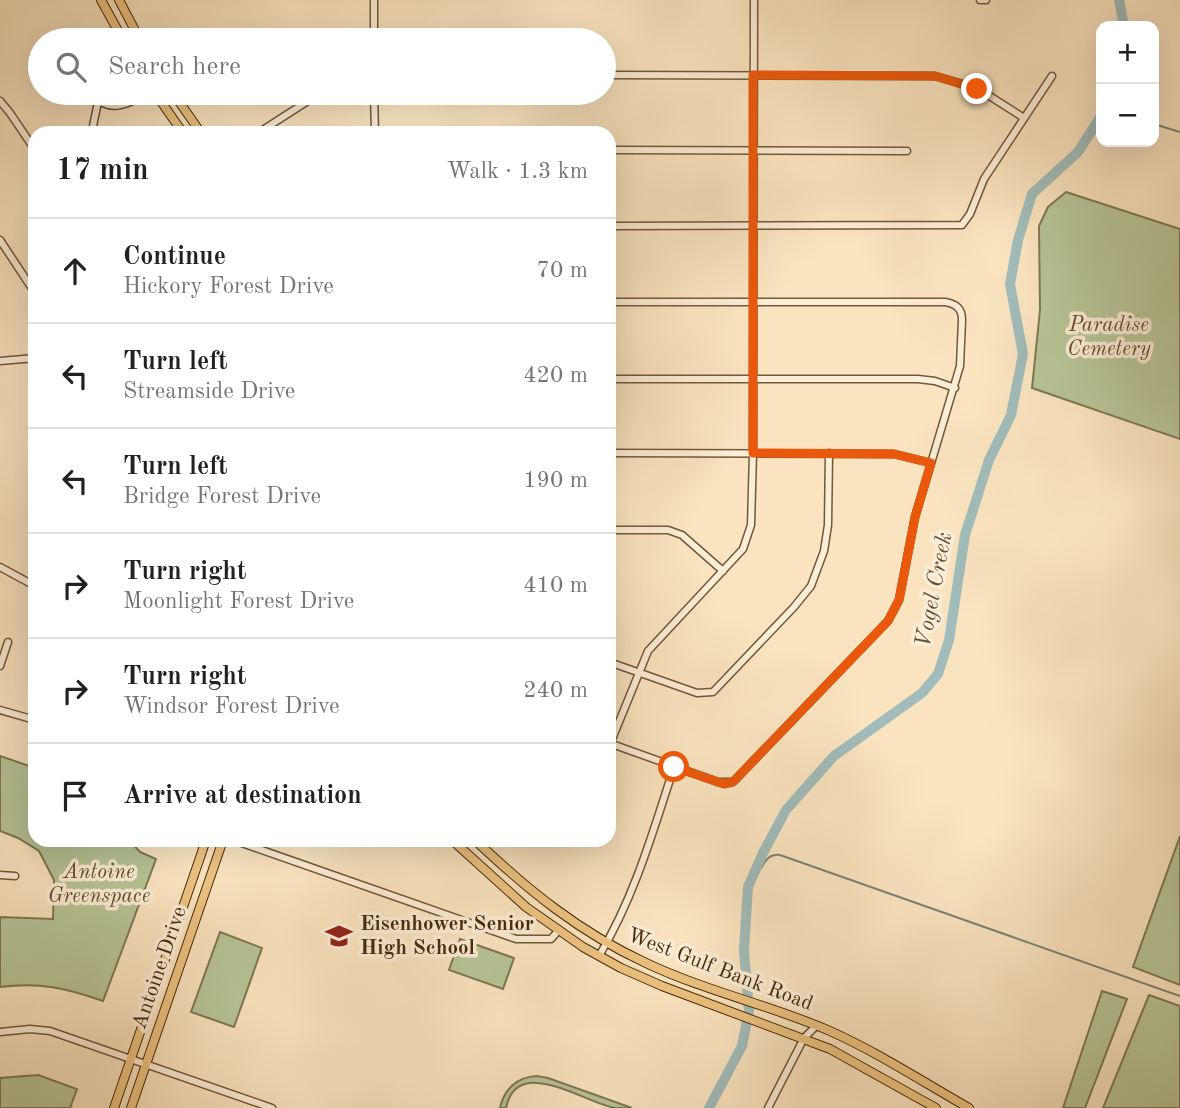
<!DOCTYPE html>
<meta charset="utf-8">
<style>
body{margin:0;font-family:"Old Standard TT",serif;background:#f6f6f6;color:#202124}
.controls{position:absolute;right:21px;top:21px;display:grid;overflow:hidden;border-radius:14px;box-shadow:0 7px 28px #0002}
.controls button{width:63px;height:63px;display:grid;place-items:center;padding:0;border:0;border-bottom:2px solid #e0e0e0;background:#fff;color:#202124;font:35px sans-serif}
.stop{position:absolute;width:21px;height:21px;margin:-16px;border:5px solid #ea580c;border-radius:50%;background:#fff}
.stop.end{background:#ea580c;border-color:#fff;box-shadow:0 2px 7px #0008}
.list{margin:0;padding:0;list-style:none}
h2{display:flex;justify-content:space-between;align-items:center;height:91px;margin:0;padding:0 28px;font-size:30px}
h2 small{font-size:23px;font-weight:400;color:#757577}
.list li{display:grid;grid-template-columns:46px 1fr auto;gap:21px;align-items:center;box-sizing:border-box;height:105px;padding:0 28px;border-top:2px solid #e0e0e0}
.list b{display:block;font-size:26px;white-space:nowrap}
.list p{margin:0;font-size:23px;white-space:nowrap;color:#757577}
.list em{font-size:23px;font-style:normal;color:#757577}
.icon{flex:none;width:38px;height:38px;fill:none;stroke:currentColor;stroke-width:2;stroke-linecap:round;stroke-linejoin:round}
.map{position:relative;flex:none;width:1180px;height:1108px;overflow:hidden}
.search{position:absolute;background:#fff;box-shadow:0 7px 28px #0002;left:28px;top:28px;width:588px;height:77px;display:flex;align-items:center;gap:18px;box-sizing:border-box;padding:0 24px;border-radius:38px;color:#757577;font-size:26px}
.panel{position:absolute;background:#fff;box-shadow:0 7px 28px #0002;left:28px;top:126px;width:588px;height:721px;border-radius:21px}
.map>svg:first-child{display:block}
.green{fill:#b7c598;stroke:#7e7852;stroke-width:2}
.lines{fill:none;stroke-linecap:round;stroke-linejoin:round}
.stream{stroke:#7c8275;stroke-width:2}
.river{stroke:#a1bcbb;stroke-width:10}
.minor-casing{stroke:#72583a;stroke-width:9}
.major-casing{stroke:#442a0d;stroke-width:10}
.minor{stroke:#fcedd6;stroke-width:6}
.major{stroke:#edc280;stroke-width:8}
.route{stroke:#ea580c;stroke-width:9}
.labels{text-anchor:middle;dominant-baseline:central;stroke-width:7;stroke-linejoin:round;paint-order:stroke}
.park-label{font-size:21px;font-style:italic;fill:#615130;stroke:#fcedd6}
.poi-label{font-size:21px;font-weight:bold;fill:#442a0d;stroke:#fcedd6;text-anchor:start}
.street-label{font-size:21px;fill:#442a0d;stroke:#fcedd6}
.water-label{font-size:23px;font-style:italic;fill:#5b4e38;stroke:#fcedd6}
</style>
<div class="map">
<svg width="1180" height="1108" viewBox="0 0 1180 1108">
<rect width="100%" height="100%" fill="#fae4c0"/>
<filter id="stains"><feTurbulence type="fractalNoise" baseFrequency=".00286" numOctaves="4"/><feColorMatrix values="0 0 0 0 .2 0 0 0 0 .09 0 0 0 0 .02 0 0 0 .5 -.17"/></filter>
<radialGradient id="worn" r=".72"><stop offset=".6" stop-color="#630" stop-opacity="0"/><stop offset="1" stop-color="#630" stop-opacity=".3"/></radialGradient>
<g class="green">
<path d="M1066,192L1180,229V439L1032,388L1040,310L1039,226L1048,207Z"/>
<path d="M0,756L35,768V840H129L140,852L156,859L103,1001C66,988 40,982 0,987V917L53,919L54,880L39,851L18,838L0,831Z"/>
<path d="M1180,836V985L1133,967Z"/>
<path d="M220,932L262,948L234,1027L191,1012Z"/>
<path d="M460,939L514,958L503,989L449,970Z"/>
<path d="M1102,991L1127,999L1085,1108H1063Z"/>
<path d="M1149,995L1180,1006V1108H1103Z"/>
<path d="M38,1075L77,1089L70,1108H0V1078Z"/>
<path d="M537,1076L548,1078L632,1108C626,1108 620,1108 615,1108C585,1103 517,1054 506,1108H500C504,1089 517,1077 537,1076Z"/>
</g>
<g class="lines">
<g class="stream">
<path d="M1157,125L1180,132"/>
<path d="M1078,152L1081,151"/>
<path d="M752,878C764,871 763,853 780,855L1180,996"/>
</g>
<g class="river">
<path d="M1119,0L1124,26"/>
<path d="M709,1108L742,1046L749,1011L744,950L748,887L763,853L786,810L834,756L922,693L938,674L949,640L965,535L989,460L1011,415L1023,354L1010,284L1018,240L1032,194L1078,152L1101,116"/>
</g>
<defs>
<g id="minor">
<path d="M980,0H986"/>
<path d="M374,40V0"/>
<path d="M604,75L935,76L977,88L1024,118"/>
<path d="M87,93C109,112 123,108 148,93"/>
<path d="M374,93L375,133"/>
<path d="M0,101L10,113L35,150"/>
<path d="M93,126L98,102"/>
<path d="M258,133L311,99L327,93"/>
<path d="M609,150L907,151"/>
<path d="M609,226L962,225L970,214L984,179L1052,76"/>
<path d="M0,240L35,293"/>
<path d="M609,302H945C956,304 962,308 962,320L960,366L915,517L899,600L888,621L733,782H718L609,743"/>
<path d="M0,361L35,358"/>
<path d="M609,379H918L935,381L955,388"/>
<path d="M609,453L894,454L931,463"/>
<path d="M609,530H668L682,535L723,571"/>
<path d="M0,567L35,586"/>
<path d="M609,662L697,693L713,692L794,607L811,586L824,551L828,525L829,453"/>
<path d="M0,666L8,642"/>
<path d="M0,710L35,720"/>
<path d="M610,744L648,651L743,549L751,525L753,453L754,0"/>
<path d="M233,840L516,939H551L558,931"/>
<path d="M0,875L15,876"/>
<path d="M599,956C634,898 653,832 674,767"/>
<path d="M0,1032L30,1029L50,1031L272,1108"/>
<path d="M768,1108L804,1038L816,1026"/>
</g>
<g id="major">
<path d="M101,0L123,40"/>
<path d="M119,0L140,40"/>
<path d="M155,93L183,133"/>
<path d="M173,93L201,133"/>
<path d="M452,840L526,907L583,947L621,968L662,986L830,1049L936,1108"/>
<path d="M475,840C528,890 579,932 646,963C705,991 770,1005 830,1031C879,1053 923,1082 969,1108"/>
<path d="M114,1108L206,840"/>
<path d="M131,1108L223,840"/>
</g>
</defs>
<use href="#minor" class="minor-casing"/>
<use href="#major" class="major-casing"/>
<use href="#minor" class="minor"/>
<use href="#major" class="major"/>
</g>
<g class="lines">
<path class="route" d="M674,767L724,784L733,782L888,621L899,600L915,517L931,463L894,454L753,453V75L935,76L977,89"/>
</g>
<defs>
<symbol id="school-bare" viewBox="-9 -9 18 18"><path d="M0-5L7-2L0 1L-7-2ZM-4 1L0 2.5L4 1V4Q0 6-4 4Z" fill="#8f2418" stroke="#fcedd6" stroke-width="2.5" paint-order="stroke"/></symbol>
</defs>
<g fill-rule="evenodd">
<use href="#school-bare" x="320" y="917" width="38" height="38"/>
</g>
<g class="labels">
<g class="park-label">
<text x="1109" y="325">Paradise<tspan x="1109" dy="24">Cemetery</tspan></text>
<text x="99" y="872">Antoine<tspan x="99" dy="24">Greenspace</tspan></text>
</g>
<g class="poi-label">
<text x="360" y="924">Eisenhower Senior<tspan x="360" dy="24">High School</tspan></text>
</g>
<g class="street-label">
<text transform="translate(160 968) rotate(-71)">Antoine Drive</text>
<text transform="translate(720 970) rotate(21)">West Gulf Bank Road</text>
</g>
<g class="water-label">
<text transform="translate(934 590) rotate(-79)">Vogel Creek</text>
</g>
</g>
<rect width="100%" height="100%" filter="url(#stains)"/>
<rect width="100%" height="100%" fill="url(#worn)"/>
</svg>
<div class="controls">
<button>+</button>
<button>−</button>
</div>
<div class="stop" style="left:674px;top:767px"></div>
<div class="stop end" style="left:977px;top:89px"></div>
<div class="search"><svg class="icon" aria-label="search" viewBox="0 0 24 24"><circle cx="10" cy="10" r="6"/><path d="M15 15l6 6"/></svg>Search here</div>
<section class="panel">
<h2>17 min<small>Walk · 1.3 km</small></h2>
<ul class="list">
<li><svg class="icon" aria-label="ahead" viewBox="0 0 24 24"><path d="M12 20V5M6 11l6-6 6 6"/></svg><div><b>Continue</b><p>Hickory Forest Drive</p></div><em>70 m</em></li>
<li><svg class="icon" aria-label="left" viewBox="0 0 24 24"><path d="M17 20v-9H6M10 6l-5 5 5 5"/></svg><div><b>Turn left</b><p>Streamside Drive</p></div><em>420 m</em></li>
<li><svg class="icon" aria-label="left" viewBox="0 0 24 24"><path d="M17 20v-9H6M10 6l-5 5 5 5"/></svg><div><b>Turn left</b><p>Bridge Forest Drive</p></div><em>190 m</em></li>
<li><svg class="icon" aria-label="right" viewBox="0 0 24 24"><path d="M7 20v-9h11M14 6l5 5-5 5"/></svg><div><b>Turn right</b><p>Moonlight Forest Drive</p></div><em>410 m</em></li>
<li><svg class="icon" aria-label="right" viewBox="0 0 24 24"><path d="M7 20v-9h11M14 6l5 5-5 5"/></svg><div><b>Turn right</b><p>Windsor Forest Drive</p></div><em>240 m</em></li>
<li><svg class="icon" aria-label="arrive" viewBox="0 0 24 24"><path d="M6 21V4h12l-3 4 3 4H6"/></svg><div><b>Arrive at destination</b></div></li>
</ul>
</section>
</div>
